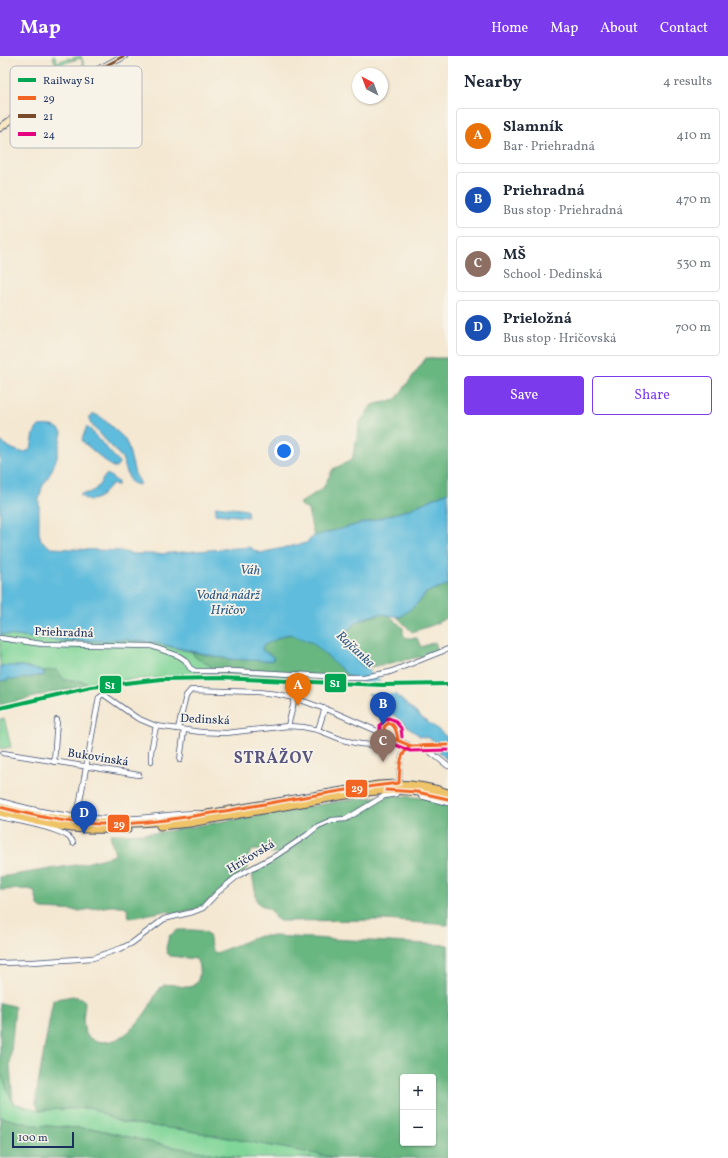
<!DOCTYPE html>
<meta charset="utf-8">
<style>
body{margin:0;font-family:Vollkorn,serif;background:#f6f6f7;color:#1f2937}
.controls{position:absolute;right:12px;bottom:12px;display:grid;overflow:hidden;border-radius:4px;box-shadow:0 1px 3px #0004}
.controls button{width:36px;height:36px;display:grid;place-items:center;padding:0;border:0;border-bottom:1px solid #e0e1e3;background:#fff;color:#1f2937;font:20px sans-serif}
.compass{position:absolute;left:352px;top:12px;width:36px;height:36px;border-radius:50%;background:#fff;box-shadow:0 1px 3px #0004;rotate:319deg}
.scale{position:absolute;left:12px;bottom:10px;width:62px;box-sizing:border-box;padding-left:4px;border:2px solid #1b2f5e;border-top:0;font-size:11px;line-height:14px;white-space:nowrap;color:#1b2f5e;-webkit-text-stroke:3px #f7f3e8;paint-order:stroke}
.you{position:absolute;left:284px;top:395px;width:14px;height:14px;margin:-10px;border:3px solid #fff;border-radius:50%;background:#1a73e8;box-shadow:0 0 0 6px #1a73e833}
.badge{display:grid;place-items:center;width:26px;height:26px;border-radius:50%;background:#7c3aed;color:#fff;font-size:13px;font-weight:700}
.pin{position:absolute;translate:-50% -33px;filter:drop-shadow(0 1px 2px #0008)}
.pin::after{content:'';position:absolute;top:21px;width:14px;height:12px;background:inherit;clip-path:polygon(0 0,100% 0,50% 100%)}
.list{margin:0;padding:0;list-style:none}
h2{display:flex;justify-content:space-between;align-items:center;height:52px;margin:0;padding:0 16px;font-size:17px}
h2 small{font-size:13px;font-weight:400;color:#747a83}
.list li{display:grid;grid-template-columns:26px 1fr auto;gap:12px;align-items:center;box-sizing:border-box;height:56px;margin:0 8px 8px;padding:0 8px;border:1px solid #e0e1e3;border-radius:4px}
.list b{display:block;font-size:15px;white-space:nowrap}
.list p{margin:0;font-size:13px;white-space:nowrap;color:#747a83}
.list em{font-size:13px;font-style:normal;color:#747a83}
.actions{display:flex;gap:8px;padding:12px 16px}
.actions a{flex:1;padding:9px 0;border:1px solid #7c3aed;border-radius:4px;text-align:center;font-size:14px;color:#7c3aed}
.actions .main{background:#7c3aed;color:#fff}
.map{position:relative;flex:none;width:448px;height:1102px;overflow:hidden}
header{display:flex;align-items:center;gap:24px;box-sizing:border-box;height:56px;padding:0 20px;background:#7c3aed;color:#fff}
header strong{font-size:19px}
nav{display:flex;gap:22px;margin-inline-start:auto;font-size:14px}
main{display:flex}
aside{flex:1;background:#fff}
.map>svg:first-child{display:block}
.green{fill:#80d598;stroke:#4e827b}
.forest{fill:#68b680;stroke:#42726f;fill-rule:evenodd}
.water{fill:#5ebcdc;stroke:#3c769d}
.pier{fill:#f4e8d2}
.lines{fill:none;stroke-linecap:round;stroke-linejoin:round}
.stream{stroke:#5ebcdc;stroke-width:1}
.minor-casing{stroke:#3c4b6f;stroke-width:6}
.secondary-casing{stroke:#3c4b6f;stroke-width:8}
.primary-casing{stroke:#3c4b6f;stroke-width:9}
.minor{stroke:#fff;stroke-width:4.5}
.secondary{stroke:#f9e7c3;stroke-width:6}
.primary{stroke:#efc469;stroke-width:7}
.bus-1-casing{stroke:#f7f3e8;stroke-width:6}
.bus-2-casing{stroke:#f7f3e8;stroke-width:6}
.bus-3-casing{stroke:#f7f3e8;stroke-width:6}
.bus-1{stroke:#f26522;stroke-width:3}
.bus-2{stroke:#7a4b2a;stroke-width:3}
.bus-3{stroke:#e5007d;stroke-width:3}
.rail-1-casing{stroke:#f7f3e8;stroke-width:7}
.rail-1{stroke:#00a651;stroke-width:4}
.labels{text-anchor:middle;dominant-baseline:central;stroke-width:3.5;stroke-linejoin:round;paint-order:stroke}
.street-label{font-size:12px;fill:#1b2f5e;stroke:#f7f3e8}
.water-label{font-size:13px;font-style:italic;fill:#2f5984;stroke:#f7f3e8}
.district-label{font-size:16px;font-weight:bold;letter-spacing:1px;fill:#595583;stroke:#f7f3e8}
.key{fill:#f7f3e8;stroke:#b5b8bf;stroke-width:1}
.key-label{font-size:11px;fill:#1b2f5e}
.line-badge{stroke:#f7f3e8;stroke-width:1.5}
.badge-label{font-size:11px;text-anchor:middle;font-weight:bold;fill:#fff}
</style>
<header>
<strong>Map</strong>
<nav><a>Home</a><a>Map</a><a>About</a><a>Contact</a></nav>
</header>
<main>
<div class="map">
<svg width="448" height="1102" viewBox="0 0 448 1102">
<rect width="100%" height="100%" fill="#f7f3e8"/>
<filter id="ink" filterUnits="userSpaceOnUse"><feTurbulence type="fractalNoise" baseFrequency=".025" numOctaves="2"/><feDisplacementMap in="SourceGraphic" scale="8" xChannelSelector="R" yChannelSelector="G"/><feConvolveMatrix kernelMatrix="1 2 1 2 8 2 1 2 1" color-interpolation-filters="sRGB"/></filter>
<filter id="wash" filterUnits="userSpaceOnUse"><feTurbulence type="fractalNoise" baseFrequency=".012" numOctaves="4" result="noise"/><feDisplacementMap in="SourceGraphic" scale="16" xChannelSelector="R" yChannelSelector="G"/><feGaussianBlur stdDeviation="0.9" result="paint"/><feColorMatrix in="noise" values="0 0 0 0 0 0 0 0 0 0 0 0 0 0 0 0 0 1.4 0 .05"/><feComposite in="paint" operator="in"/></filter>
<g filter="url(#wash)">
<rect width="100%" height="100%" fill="#f4e8d2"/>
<g class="green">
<path d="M53,0H55L57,6L70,2L71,5L73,4L72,2L81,0L86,15L66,26H64L63,24V21L65,24L78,19V18L81,17V15L85,14L81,2L57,9L55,7Z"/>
<path d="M0,578L32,582L53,584L105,585L114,583L150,586L192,596L195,601L209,609L211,611V618H199V620L127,624L91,629L82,625H73L64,624L57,614L39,615L28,611L22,610H0Z"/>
<path d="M4,662L11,691L0,693V663Z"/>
<path d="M0,1015L13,1047L39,1054L92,1052L120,1066L185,1074L338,1102H239L168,1090L95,1073L32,1069L0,1061Z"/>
</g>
<g class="forest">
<path d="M426,302H448V436L410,453L367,466L314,480L308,454L299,448L323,432L333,413L352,404L360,366L372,349L396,343Z"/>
<path d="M448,529V561L433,569L412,576L397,561H400L417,548L426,537L432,534Z"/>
<path d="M384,558L390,560L403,572V578L406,582H417L421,591L435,586L439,597L366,612C358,606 348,599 345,589C339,570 370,559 384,558Z"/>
<path d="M289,578L313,587L356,625L233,621V619L211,618V611L209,609L195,601L192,596L228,603L273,604V601L269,598L263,595C262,593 262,591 264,589C267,586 285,579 289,578Z"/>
<path d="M57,614L64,624C75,626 81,624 91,629L46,638L0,650V625L7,624L10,622C21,624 32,620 43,620L45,617L43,615Z"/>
<path d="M391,739L424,742L448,748V869L385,864L280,865L275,862L271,854L259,848L257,845L252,818L256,813L278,801L279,799C275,797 271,797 266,796C249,791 248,796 248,812L203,850L199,852L175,858L166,855L129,862L127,853L124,850H110L79,855L42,853L39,851L34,835L29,833L0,834V821L82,808L115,799L110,778L155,777L341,745Z"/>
<path d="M178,874C184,874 202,873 207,877C213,882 207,891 216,897L259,880H273L448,889V1102H338L185,1074L120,1066L92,1052L39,1054L36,1048V1040L53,944L72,940L82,942L85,946C84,960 78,981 97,985C120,990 136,970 148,953C152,947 155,938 160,932C170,922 185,937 195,928C201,923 200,908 196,903L170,900L167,897L166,892L169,880ZM403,1021H433V1087H403Z"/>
<path d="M0,947L13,950L15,951L10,1009L13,1047L0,1015Z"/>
<path d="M0,1061L32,1069L95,1073L168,1090L239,1102H0Z"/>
</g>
<g class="water">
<path d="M94,358L101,361L124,382L128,390L135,418L140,426L139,429L132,427L130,425L122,402L90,367V361Z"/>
<path d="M39,370C47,369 57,369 62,376L57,401L51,416L42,431L39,444V477L41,484L51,492L119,495L134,498H158L249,491L260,497L306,487L314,480L367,466L410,453L448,436V529L432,534L426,537L417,548L400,561C391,560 383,557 375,559C363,561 340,573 345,589C347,595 352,600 356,604L422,662L435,671L448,682V705L440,697L433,684L429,682L420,680L413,675L373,642L313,587L289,578L282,580L275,584L264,589L262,592L263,595L269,598L273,601V604L267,605L228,603L150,586L114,583L105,585L53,584L32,582L0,578V385C7,390 25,403 31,391C34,384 32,376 39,370Z"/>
<path d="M87,370L118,405L119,407L116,412L111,410L83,386L82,383Z"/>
<path d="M107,418L118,426V429L111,428C104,439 93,450 81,440V438C98,437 97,429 107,418Z"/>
<path d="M216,450L247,454L248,461L215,458Z"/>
<path d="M0,610H21L43,615L45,619L12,624L10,622L7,624L0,625Z"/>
</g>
<path class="pier" d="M356,626L385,627L390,632L395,636V638L365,637L362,633V631H359L356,628Z"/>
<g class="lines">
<path class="stream" d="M46,46L120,8"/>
</g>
</g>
<g filter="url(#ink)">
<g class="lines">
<defs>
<g id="minor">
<path d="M0,582L42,588L151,590L179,600L185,604L190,612L195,615H233L344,621H364L390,616L448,593"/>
<path d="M288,670L295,642"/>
<path d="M178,673L186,640L191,634L258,636L276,638L295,642L336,657L409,689"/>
<path d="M318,674L325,652"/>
<path d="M428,690L429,695L448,710"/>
<path d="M3,697L139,719"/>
<path d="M180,704L184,674"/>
<path d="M151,705V696L156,670"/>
<path d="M54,706L57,664"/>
<path d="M399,727C400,716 398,697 410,690"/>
<path d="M421,740L448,747"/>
<path d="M0,745C41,757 82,764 124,763C150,762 175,757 200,757"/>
<path d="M0,761C14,764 71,773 73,787"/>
<path d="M77,761L99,641L103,638L137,662L156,670L201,676L226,677L288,670L303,671L318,674L343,684L360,688L398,691L448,689"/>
<path d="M0,907L33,906L93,902L122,892L132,887L164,863L193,856L203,852L218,836L239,819L277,799L307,779L318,770L332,764L346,763L384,740L396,738"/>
</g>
<path id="secondary" d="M0,72L27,52L124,0"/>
<g id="primary">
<path d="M0,751C55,766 109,771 166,765L378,729C402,727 425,729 448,737"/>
<path d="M0,756C24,762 48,769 72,772C91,774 110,773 128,773"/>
<path d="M160,770L190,767C229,760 268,753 307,746C354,738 401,726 448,743"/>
</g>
</defs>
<use href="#minor" class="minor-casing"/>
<use href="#secondary" class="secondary-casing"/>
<use href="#primary" class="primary-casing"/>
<use href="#minor" class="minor"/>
<use href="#secondary" class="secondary"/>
<use href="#primary" class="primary"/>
<defs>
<g id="bus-1">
<path d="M398,684C397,678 396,669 389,667L384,671L385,679L411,690"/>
<path d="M386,734L417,736L448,743"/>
<path d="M0,751C32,759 65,767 99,768C144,769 187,761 231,754C287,744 343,733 399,727C400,713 398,698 411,690L448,689"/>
</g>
<path id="bus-2" d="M17,59L38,46L124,0"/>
<path id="bus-3" d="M402,681L401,672L394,664L388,662L380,669V680L382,683L410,695L448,694"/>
</defs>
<use href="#bus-1" class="bus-1-casing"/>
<use href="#bus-2" class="bus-2-casing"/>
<use href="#bus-3" class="bus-3-casing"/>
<use href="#bus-1" class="bus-1"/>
<use href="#bus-2" class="bus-2"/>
<use href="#bus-3" class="bus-3"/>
<defs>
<path id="rail-1" d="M0,652L91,631L161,623L218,622L382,629L448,628"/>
</defs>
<use href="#rail-1" class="rail-1-casing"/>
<use href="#rail-1" class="rail-1"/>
</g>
</g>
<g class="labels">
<g class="street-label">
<text transform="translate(64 577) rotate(2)">Priehradná</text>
<text transform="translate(205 664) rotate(3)">Dedinská</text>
<text transform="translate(98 702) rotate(9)">Bukovinská</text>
<text transform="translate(251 801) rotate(-31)">Hričovská</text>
</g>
<g class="water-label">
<text transform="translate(250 515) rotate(3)">Váh</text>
<text x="228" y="540">Vodná nádrž<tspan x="228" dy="15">Hričov</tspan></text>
<text transform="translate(355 594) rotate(43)">Rajčanka</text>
</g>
<g class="district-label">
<text x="274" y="703">STRÁŽOV</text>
</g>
</g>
<rect x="10" y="10" width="132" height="82" rx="6" class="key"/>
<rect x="18" y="22" width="18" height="4" fill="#00a651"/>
<rect x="18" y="40" width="18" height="4" fill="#f26522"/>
<rect x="18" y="58" width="18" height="4" fill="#7a4b2a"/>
<rect x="18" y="76" width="18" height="4" fill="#e5007d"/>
<g class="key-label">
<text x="43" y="28">Railway S1</text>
<text x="43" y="46">29</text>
<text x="43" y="64">21</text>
<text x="43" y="82">24</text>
</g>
<g class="line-badge">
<rect x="324" y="617" width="23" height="20" rx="4" fill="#00a651"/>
<rect x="99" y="619" width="23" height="19" rx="4" fill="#00a651"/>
<rect x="345" y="723" width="23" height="19" rx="4" fill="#f26522"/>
<rect x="107" y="758" width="23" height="19" rx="4" fill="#f26522"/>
</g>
<g class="badge-label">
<text x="335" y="631">S1</text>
<text x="110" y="633">S1</text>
<text x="357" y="736">29</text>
<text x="119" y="772">29</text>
</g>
</svg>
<div class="controls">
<button>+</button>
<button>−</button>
</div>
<svg class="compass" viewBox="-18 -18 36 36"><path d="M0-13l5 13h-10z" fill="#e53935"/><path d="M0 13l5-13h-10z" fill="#747a83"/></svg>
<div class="scale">100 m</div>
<div class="you"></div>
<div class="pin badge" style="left:298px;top:650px;background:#e8710a">A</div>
<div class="pin badge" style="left:383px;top:669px;background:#1a4fb4">B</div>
<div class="pin badge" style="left:383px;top:706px;background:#8d6e63">C</div>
<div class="pin badge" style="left:84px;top:778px;background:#1a4fb4">D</div>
</div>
<aside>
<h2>Nearby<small>4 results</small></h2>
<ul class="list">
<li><span class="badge" style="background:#e8710a">A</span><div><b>Slamník</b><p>Bar · Priehradná</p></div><em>410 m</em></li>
<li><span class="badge" style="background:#1a4fb4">B</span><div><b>Priehradná</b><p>Bus stop · Priehradná</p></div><em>470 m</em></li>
<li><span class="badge" style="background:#8d6e63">C</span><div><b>MŠ</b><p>School · Dedinská</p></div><em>530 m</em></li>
<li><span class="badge" style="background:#1a4fb4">D</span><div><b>Prieložná</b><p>Bus stop · Hričovská</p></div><em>700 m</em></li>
</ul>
<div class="actions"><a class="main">Save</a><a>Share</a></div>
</aside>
</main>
